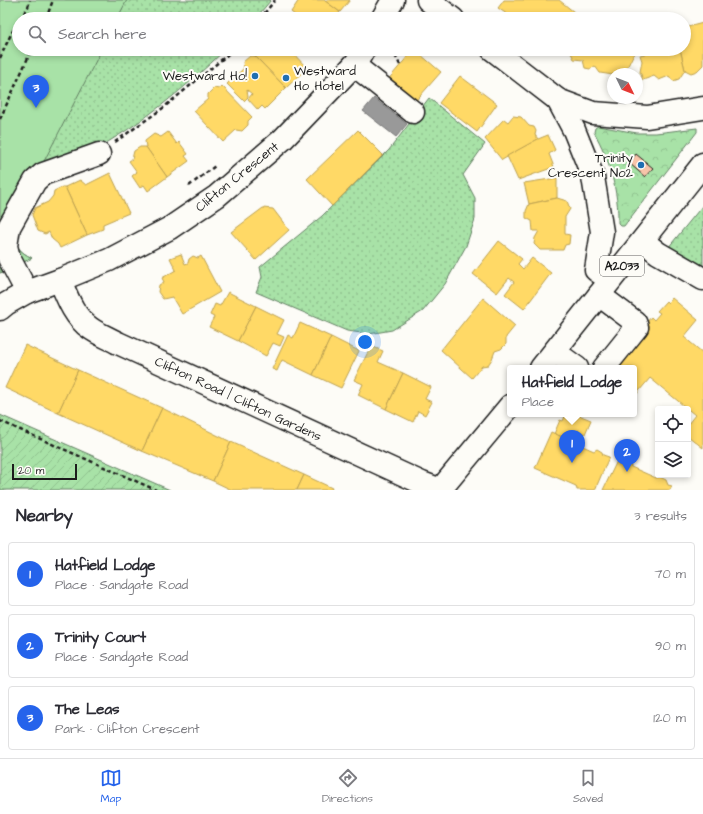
<!DOCTYPE html>
<meta charset="utf-8">
<style>
body{margin:0;font-family:"Architects Daughter",sans-serif;background:#f7f7f7;color:#2b2b33}
.controls{position:absolute;right:12px;bottom:12px;display:grid;overflow:hidden;border-radius:4px;box-shadow:0 2px 6px #0003}
.controls button{width:36px;height:36px;display:grid;place-items:center;padding:0;border:0;border-bottom:1px solid #e1e1e2;background:#fff;color:#2b2b33;font:20px sans-serif}
.compass{position:absolute;left:607px;top:68px;width:36px;height:36px;border-radius:50%;background:#fff;box-shadow:0 2px 6px #0003;rotate:133deg}
.scale{position:absolute;left:12px;bottom:10px;width:65px;box-sizing:border-box;padding-left:4px;border:2px solid #1c1c1c;border-top:0;font-size:11px;line-height:14px;white-space:nowrap;color:#1c1c1c;-webkit-text-stroke:3px #fdfcf7;paint-order:stroke}
.you{position:absolute;left:365px;top:342px;width:14px;height:14px;margin:-10px;border:3px solid #fff;border-radius:50%;background:#1a73e8;box-shadow:0 0 0 6px #1a73e833}
.badge{display:grid;place-items:center;width:26px;height:26px;border-radius:50%;background:#2563eb;color:#fff;font-size:13px;font-weight:700}
.pin{position:absolute;translate:-50% -33px;filter:drop-shadow(0 1px 2px #0008)}
.pin::after{content:'';position:absolute;top:21px;width:14px;height:12px;background:inherit;clip-path:polygon(0 0,100% 0,50% 100%)}
.popup{position:absolute;left:507px;top:365px;width:130px;height:52px;box-sizing:border-box;display:grid;place-content:center;border-radius:4px;background:#fff;filter:drop-shadow(0 1px 3px #0005);font-size:13px;white-space:nowrap;color:#7c7c81}
.popup b{font-size:15px;color:#2b2b33}
.popup::after{content:'';position:absolute;left:50%;top:100%;margin-left:-8px;border:8px solid transparent;border-top-color:#fff}
.list{margin:0;padding:0;list-style:none}
h2{display:flex;justify-content:space-between;align-items:center;height:52px;margin:0;padding:0 16px;font-size:17px}
h2 small{font-size:13px;font-weight:400;color:#7c7c81}
.list li{display:grid;grid-template-columns:26px 1fr auto;gap:12px;align-items:center;box-sizing:border-box;height:64px;margin:0 8px 8px;padding:0 8px;border:1px solid #e1e1e2;border-radius:4px}
.list b{display:block;font-size:15px;white-space:nowrap}
.list p{margin:0;font-size:13px;white-space:nowrap;color:#7c7c81}
.list em{font-size:13px;font-style:normal;color:#7c7c81}
.icon{flex:none;width:22px;height:22px;fill:none;stroke:currentColor;stroke-width:2;stroke-linecap:round;stroke-linejoin:round}
.map{position:relative;flex:none;width:703px;height:490px;overflow:hidden}
.search{position:absolute;background:#fff;box-shadow:0 2px 6px #0003;left:12px;right:12px;top:12px;height:44px;display:flex;align-items:center;gap:10px;box-sizing:border-box;padding:0 14px;border-radius:22px;color:#7c7c81;font-size:15px}
.sheet{height:268px;background:#fff}
nav{display:flex;justify-content:space-around;align-items:center;box-sizing:border-box;height:56px;border-top:1px solid #e1e1e2;background:#fff;font-size:11px;color:#7c7c81}
nav a{display:grid;justify-items:center;gap:2px}
nav .on{color:#2563eb}
.map>svg:first-child{display:block}
.grass{fill:url(#grass-dots);stroke:#627f62}
.forest{fill:url(#forest-crowns);stroke:#627f62}
.park{fill:#a8e2a7;stroke:#627f62}
.garden{fill:url(#garden-furrows);stroke:#627f62}
.homes{fill:#ffd966;stroke:#bba050}
.industry{fill:#999;stroke:#747474}
.building{fill:#f8c4a9;stroke:#1c1c1c}
.lines{fill:none;stroke-linecap:round;stroke-linejoin:round}
.minor-casing{stroke:#1c1c1c;stroke-width:25}
.major-casing{stroke:#1c1c1c;stroke-width:25}
.path{stroke:#1c1c1c;stroke-width:2.5;stroke-dasharray:4 3;stroke-linecap:butt}
.minor{stroke:#fdfcf7;stroke-width:22}
.major{stroke:#fdfcf7;stroke-width:22}
.poi-dot{fill:#1f6fb2;stroke:#fdfcf7;stroke-width:1.5}
.labels{text-anchor:middle;dominant-baseline:central;stroke-width:4;stroke-linejoin:round;paint-order:stroke}
.shield{fill:#fdfcf7;stroke:#605f5e;stroke-width:1}
.shield-label{font-size:12px;font-weight:bold;fill:#1c1c1c}
.poi-label{font-size:13px;fill:#1c1c1c;stroke:#fdfcf7;text-anchor:end}
.street-label{font-size:13px;fill:#1c1c1c;stroke:#fdfcf7}
</style>
<div class="map">
<svg width="703" height="490" viewBox="0 0 703 490">
<defs>
<pattern id="grass-dots" width="8" height="8" patternUnits="userSpaceOnUse"><rect width="8" height="8" fill="#a8e2a7"/><path d="M2 2h.1M6 6h.1" fill="none" stroke="#90c18f" stroke-width="1.8" stroke-linecap="round"/></pattern>
<pattern id="forest-crowns" width="20" height="18" patternUnits="userSpaceOnUse"><rect width="20" height="18" fill="#a8e2a7"/><path d="M2 6a3 3 0 1 1 6 0M12 15a3 3 0 1 1 6 0" fill="none" stroke="#90c18f"/></pattern>
<pattern id="garden-furrows" width="10" height="10" patternUnits="userSpaceOnUse"><rect width="10" height="10" fill="#a8e2a7"/><path d="M-1 1l2-2M0 10L10 0M9 11l2-2" fill="none" stroke="#90c18f"/></pattern>
</defs>
<rect width="100%" height="100%" fill="#fdfcf7"/>
<filter id="ink" filterUnits="userSpaceOnUse"><feTurbulence type="fractalNoise" baseFrequency=".025" numOctaves="2"/><feDisplacementMap in="SourceGraphic" scale="8" xChannelSelector="R" yChannelSelector="G"/><feConvolveMatrix kernelMatrix="1 2 1 2 8 2 1 2 1" color-interpolation-filters="sRGB"/></filter>
<g filter="url(#ink)">
<g class="grass">
<path d="M65,0H271L255,19H56Z"/>
<path d="M42,49H226C185,88 141,125 90,152C79,158 65,161 53,165L15,233C16,248 19,251 32,258L0,273Z"/>
<path d="M429,98L485,144L463,175L475,198V219L466,246L445,284L423,311L392,330L369,334L347,331L256,292L262,277L260,267L322,216L389,150Z"/>
<path d="M703,205V266L668,248Z"/>
</g>
<path class="forest" d="M598,126L637,133H656L697,128V132L624,226H621L618,223C619,193 609,158 594,132L595,128Z"/>
<path class="park" d="M0,0H127L117,19H19V49H102L41,167L15,233C16,248 19,251 32,258L0,273Z"/>
<path class="garden" d="M0,415L170,490H0Z"/>
<g class="homes">
<path d="M299,0H324L340,12L336,19H300L291,12Z"/>
<path d="M324,0H350L340,12Z"/>
<path d="M504,0H559L574,12L569,19H514L498,8Z"/>
<path d="M703,23V65L697,71L691,73L685,70L680,49H684V28Z"/>
<path d="M257,49H289L307,68L286,88L255,56V51Z"/>
<path d="M414,49L441,72L413,104L387,81Z"/>
<path d="M572,49H636L624,74H613V75L600,73L595,66L590,69L585,68L583,60L574,59L571,53Z"/>
<path d="M647,49H680L685,70L679,79L673,81L669,76L659,80L654,76L643,80L640,72L642,61L640,55L648,53Z"/>
<path d="M250,56H255L286,88L265,109L262,106L258,110L248,99L252,94L247,90L248,97L244,101L227,84L244,68L243,62Z"/>
<path d="M460,76L497,104L477,132L439,103Z"/>
<path d="M222,86L252,117L248,121V125L242,131L236,130L223,142L194,111L208,99V94L214,88L219,89Z"/>
<path d="M513,116L521,117L529,126L534,127L536,131L535,135L538,139L502,160L485,139L504,119L508,122Z"/>
<path d="M358,130L383,155L332,206L307,179Z"/>
<path d="M168,132L177,144L179,142L188,154L185,156L189,161L167,177L146,147L145,141L154,134L161,137Z"/>
<path d="M548,135L555,150L549,154L554,167L518,180L507,156L538,139Z"/>
<path d="M140,147H146L167,177L148,191L144,185L140,188L132,176L137,172L129,161L132,159L134,151Z"/>
<path d="M110,173L129,213L103,224V229L87,235L65,187L80,180L86,185Z"/>
<path d="M557,178V198L529,204L524,183Z"/>
<path d="M62,187H65L87,235L60,248L58,244L52,239L49,232L45,234L38,231L32,215L35,208L48,202L53,196L54,191Z"/>
<path d="M557,198L567,201L570,209L565,217V234L570,235L569,244L565,245L563,250H540L534,244L535,238L539,231H533L532,221L526,218V211L529,204Z"/>
<path d="M263,208L273,209L289,230L256,260L231,232Z"/>
<path d="M499,241L522,259L518,264L523,269L532,258L551,273L524,309L505,294L514,282L509,278L497,293L473,274Z"/>
<path d="M181,254L185,264L188,263L189,259L193,256L198,258L201,256L220,292L182,314L172,297L163,299L158,292L159,285L164,282L162,278L176,270L170,258Z"/>
<path d="M228,292L256,306L238,341L209,327L214,317L210,315L215,304L220,306Z"/>
<path d="M483,298L515,326L506,337V344L501,349L495,351L492,359L488,365L482,366L472,378L441,350Z"/>
<path d="M672,298L698,320L684,337L703,353V448L688,436V424L695,415L650,378L634,397V368H612L651,317L654,320L660,313L657,311L666,301L668,303Z"/>
<path d="M256,306L284,320L277,334L284,337L280,346L273,343L266,356L238,341Z"/>
<path d="M300,323L331,337L313,375L282,360L277,371L272,369L288,335L293,338Z"/>
<path d="M331,337L359,351L341,388L313,375Z"/>
<path d="M25,345L78,370L58,413L5,388Z"/>
<path d="M371,346L383,351L378,362L403,373L386,409L358,395L363,384L354,380Z"/>
<path d="M78,370L162,408L142,451L58,413Z"/>
<path d="M403,373L431,387L425,399L432,402L425,415L418,411L413,422L386,409Z"/>
<path d="M162,408L231,442L213,481L142,451Z"/>
<path d="M566,414H576L591,420L585,434L578,430L573,441L554,434L560,420L563,421Z"/>
<path d="M551,432L594,451L597,449L602,452L603,455L609,457L595,490H577L576,486L535,468Z"/>
<path d="M231,442L304,475L297,490H232L213,481Z"/>
<path d="M624,460L630,464L631,467L656,478L660,477L666,480L668,485L672,486L670,490H603L617,461L620,462Z"/>
<path d="M304,475L332,488L331,490H297Z"/>
</g>
<path class="industry" d="M374,98L407,124L396,137L363,111Z"/>
<path class="building" d="M636,154L653,168L645,177L629,163Z"/>
<g class="lines">
<defs>
<g id="minor">
<path d="M428,0L453,19"/>
<path d="M382,19L393,0"/>
<path d="M492,49L558,100L593,113L647,117L703,108"/>
<path d="M354,65L413,112"/>
<path d="M558,100L574,130L593,177L602,232L596,270L610,280"/>
<path d="M643,241L658,253L703,279"/>
<path d="M60,280C67,297 74,317 90,328C98,334 109,338 118,343L422,483L441,490"/>
<path d="M27,292L9,258L6,246L9,227L35,181L43,174L99,154"/>
<path d="M599,295L635,322L637,327L604,368"/>
<path d="M0,309L6,304L27,292L60,280L109,260L170,228L217,196L283,139L356,63L364,49"/>
<path d="M555,352L577,368"/>
</g>
<g id="major">
<path d="M541,368L703,164"/>
<path d="M440,490L510,406"/>
</g>
</defs>
<use href="#minor" class="minor-casing"/>
<use href="#major" class="major-casing"/>
<g class="path">
<path d="M20,19L28,7L30,0"/>
<path d="M46,19L53,0"/>
<path d="M260,19L275,0"/>
<path d="M392,49L400,65"/>
<path d="M0,58L11,34L19,21"/>
<path d="M0,119L32,49"/>
<path d="M115,142L163,108L226,56L233,49"/>
<path d="M189,186L215,166"/>
<path d="M0,421L156,490"/>
</g>
<use href="#minor" class="minor"/>
<use href="#major" class="major"/>
</g>
</g>
<g class="poi-dot">
<circle cx="255" cy="76" r="4"/>
<circle cx="286" cy="78" r="4"/>
<circle cx="641" cy="165" r="4"/>
</g>
<g class="labels">
<rect class="shield" x="600" y="256" width="44" height="20" rx="3"/>
<g class="shield-label">
<text x="622" y="266">A2033</text>
</g>
<g class="poi-label">
<text x="294" y="71" text-anchor="start">Westward<tspan x="294" dy="15">Ho Hotel</tspan></text>
<text x="247" y="76">Westward Ho!</text>
<text x="633" y="158">Trinity<tspan x="633" dy="15">Crescent No2</tspan></text>
</g>
<g class="street-label">
<text transform="translate(237 177) rotate(-39)">Clifton Crescent</text>
<text transform="translate(238 399) rotate(25)">Clifton Road | Clifton Gardens</text>
</g>
</g>
</svg>
<div class="controls">
<button><svg class="icon" aria-label="locate" viewBox="0 0 24 24"><circle cx="12" cy="12" r="6"/><path d="M12 2v4M12 18v4M2 12h4M18 12h4"/></svg></button>
<button><svg class="icon" aria-label="layers" viewBox="0 0 24 24"><path d="M12 4l9 5-9 5-9-5zM3 14l9 5 9-5"/></svg></button>
</div>
<svg class="compass" viewBox="-18 -18 36 36"><path d="M0-13l5 13h-10z" fill="#e53935"/><path d="M0 13l5-13h-10z" fill="#7c7c81"/></svg>
<div class="scale">20 m</div>
<div class="you"></div>
<div class="pin badge" style="left:572px;top:463px">1</div>
<div class="popup"><b>Hatfield Lodge</b>Place</div>
<div class="pin badge" style="left:627px;top:472px">2</div>
<div class="pin badge" style="left:36px;top:108px">3</div>
<div class="search"><svg class="icon" aria-label="search" viewBox="0 0 24 24"><circle cx="10" cy="10" r="6"/><path d="M15 15l6 6"/></svg>Search here</div>
</div>
<section class="sheet">
<h2>Nearby<small>3 results</small></h2>
<ul class="list">
<li><span class="badge">1</span><div><b>Hatfield Lodge</b><p>Place · Sandgate Road</p></div><em>70 m</em></li>
<li><span class="badge">2</span><div><b>Trinity Court</b><p>Place · Sandgate Road</p></div><em>90 m</em></li>
<li><span class="badge">3</span><div><b>The Leas</b><p>Park · Clifton Crescent</p></div><em>120 m</em></li>
</ul>
</section>
<nav>
<a class="on"><svg class="icon" aria-label="map" viewBox="0 0 24 24"><path d="M3 6l6-2 6 2 6-2v14l-6 2-6-2-6 2zM9 4v14M15 6v14"/></svg>Map</a>
<a><svg class="icon" aria-label="directions" viewBox="0 0 24 24"><path d="M12 3l9 9-9 9-9-9zM9 14v-3h6M13 9l2 2-2 2"/></svg>Directions</a>
<a><svg class="icon" aria-label="saved" viewBox="0 0 24 24"><path d="M7 4h10v16l-5-4-5 4z"/></svg>Saved</a>
</nav>
